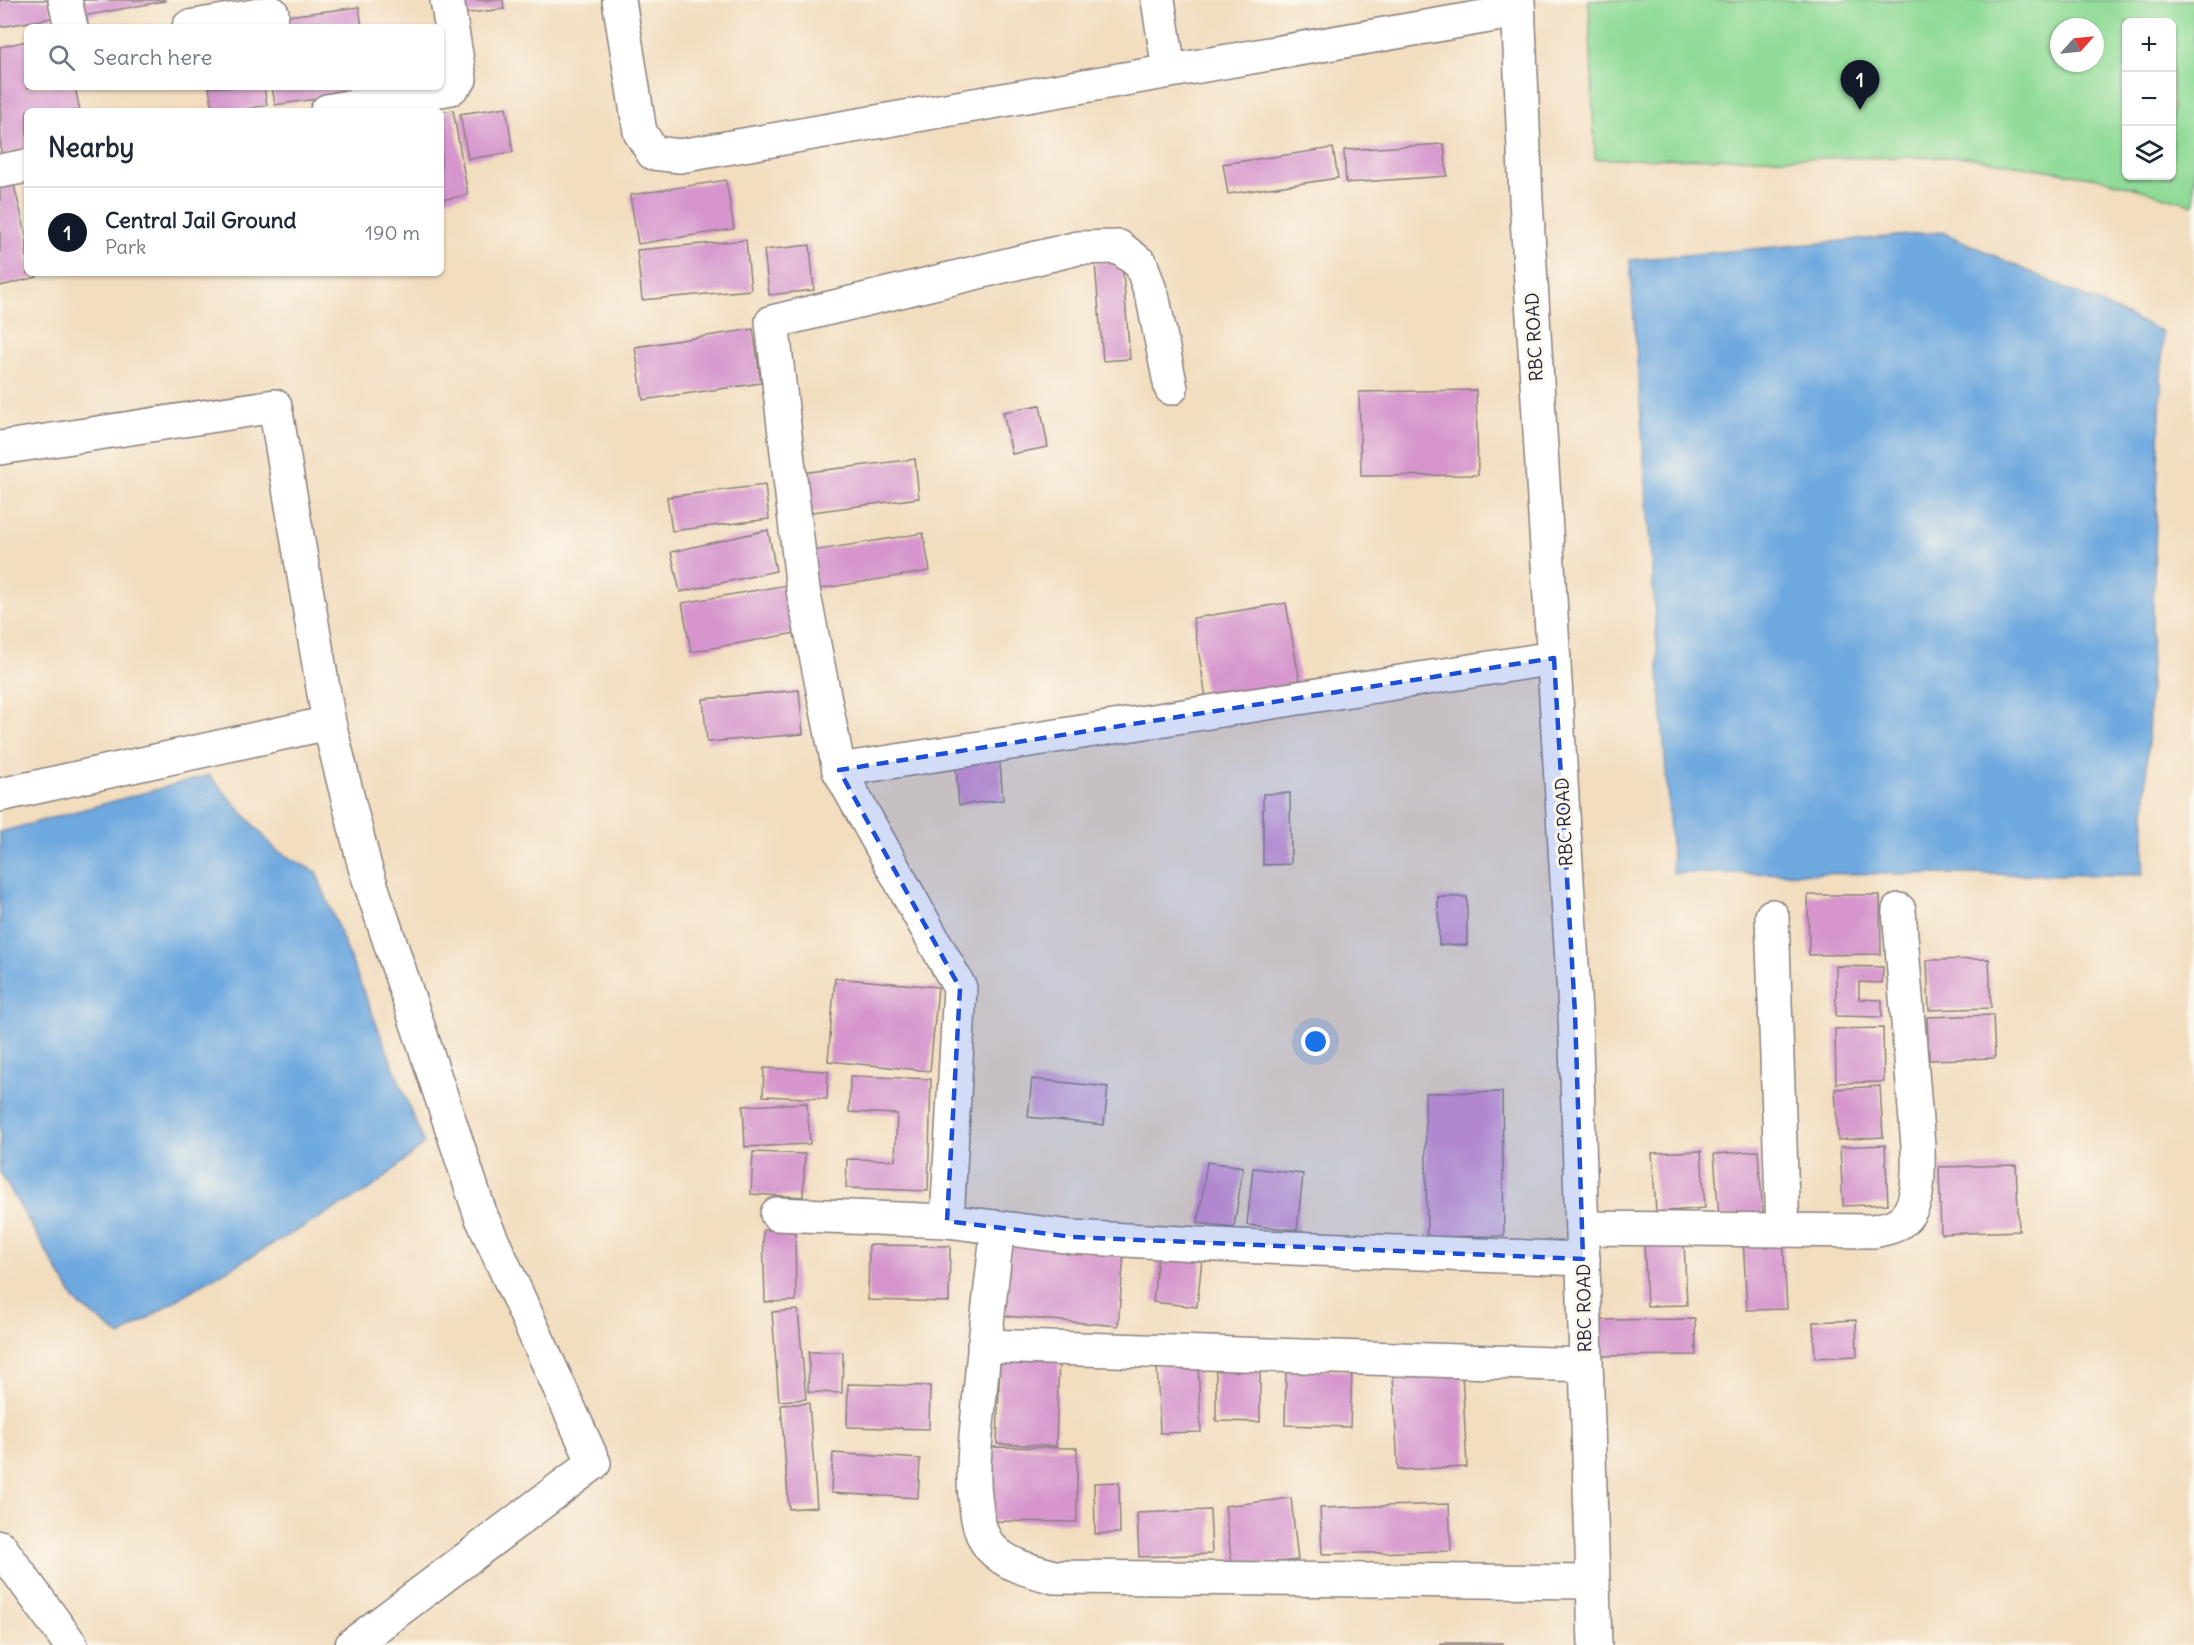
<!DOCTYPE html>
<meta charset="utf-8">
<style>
body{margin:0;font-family:Delius,sans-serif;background:#f2f2f3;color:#1f2937}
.controls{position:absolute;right:18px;top:18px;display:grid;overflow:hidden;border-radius:9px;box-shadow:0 2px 4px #0004}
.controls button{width:54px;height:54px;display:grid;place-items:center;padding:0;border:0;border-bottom:2px solid #e0e1e3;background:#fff;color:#1f2937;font:30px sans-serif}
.compass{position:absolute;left:2050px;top:18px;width:54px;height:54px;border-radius:50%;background:#fff;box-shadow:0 2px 4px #0004;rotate:63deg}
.you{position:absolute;left:1316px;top:1042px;width:21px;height:21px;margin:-15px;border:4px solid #fff;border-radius:50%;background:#1a73e8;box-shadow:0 0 0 9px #1a73e833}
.badge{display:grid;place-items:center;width:39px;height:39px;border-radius:50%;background:#111827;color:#fff;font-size:20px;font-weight:700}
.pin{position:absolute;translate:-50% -50px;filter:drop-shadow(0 2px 3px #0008)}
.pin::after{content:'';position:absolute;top:32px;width:21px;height:18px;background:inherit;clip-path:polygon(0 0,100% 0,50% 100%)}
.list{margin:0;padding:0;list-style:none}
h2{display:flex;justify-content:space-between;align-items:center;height:78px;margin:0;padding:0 24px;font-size:26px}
h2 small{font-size:20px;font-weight:400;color:#747a83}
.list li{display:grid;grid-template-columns:39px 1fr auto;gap:18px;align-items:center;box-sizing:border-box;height:90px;padding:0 24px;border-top:2px solid #e0e1e3}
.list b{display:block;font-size:22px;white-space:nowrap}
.list p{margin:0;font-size:20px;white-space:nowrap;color:#747a83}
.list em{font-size:20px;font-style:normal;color:#747a83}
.icon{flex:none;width:33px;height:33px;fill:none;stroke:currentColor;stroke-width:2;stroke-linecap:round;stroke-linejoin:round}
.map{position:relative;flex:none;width:2194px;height:1645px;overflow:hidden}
.search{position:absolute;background:#fff;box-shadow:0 2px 4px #0004;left:24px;top:24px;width:420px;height:66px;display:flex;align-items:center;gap:15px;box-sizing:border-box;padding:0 21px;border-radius:9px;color:#747a83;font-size:22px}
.panel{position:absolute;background:#fff;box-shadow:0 2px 4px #0004;left:24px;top:108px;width:420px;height:168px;border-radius:9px}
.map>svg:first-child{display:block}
.green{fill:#8fdb97;stroke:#587e69;stroke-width:1.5;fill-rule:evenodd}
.water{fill:#6ea9df;stroke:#48668d;stroke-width:1.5}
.building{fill:#d696cd}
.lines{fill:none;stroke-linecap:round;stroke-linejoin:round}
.minor-casing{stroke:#8a807d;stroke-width:36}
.tertiary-casing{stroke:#8a807d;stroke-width:36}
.minor{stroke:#fff;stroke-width:33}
.tertiary{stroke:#fff;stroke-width:33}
.marked{fill:#1d4ed8;fill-opacity:0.2;stroke:#1d4ed8;stroke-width:4.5;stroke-dasharray:12 8;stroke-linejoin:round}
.labels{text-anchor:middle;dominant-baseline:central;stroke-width:6;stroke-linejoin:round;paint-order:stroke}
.street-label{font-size:18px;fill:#22223b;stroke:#fbf7ec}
</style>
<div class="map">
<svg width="2194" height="1645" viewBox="0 0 2194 1645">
<rect width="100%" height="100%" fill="#fbf7ec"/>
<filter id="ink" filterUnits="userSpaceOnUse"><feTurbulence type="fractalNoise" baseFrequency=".0167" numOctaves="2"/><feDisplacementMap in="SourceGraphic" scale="12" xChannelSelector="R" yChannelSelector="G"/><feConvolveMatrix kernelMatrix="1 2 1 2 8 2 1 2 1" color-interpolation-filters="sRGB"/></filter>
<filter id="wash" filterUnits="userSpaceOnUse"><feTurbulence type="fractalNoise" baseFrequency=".008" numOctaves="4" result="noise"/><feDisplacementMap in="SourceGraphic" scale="24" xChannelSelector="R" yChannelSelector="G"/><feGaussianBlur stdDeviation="1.35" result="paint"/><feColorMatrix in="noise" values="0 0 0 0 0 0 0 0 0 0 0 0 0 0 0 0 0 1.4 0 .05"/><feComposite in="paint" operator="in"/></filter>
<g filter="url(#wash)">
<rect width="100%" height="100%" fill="#f2ddbf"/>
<path class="green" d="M1589,0H2194V205L2103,179L1966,157L1595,159ZM2126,22H2172V176H2126ZM2059,27H2095V63H2059Z"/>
<g class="water">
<path d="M1942,232L2163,332L2143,875L1673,873L1630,260Z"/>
<path d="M209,775L277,851L316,872L424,1144L372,1188L197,1287L120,1336L76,1302L0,1172V832Z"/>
</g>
<g id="blocks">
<g class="building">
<path d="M0,0H49L52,18L0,27Z"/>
<path d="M81,0H165V1L84,16Z"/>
<path d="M459,0H503L504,9L461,14Z"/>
<path d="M359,7L362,27H264L263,19Z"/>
<path d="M27,41V87H75L80,111H27V149L1,155L0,47Z"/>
<path d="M209,87H264L267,105L237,111H213Z"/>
<path d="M272,87H370L371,91L275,105Z"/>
<path d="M506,107L513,152L468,159L460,114Z"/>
<path d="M453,110L468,195L441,200V112Z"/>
<path d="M1444,144L1447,176L1346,183L1344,150Z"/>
<path d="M1333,148L1338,178L1228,194L1223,164Z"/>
<path d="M726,180L734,229L638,244L630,195Z"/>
<path d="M13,181L27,238V273H35L37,277L0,286V184Z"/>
<path d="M746,240L751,290L642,300L637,250Z"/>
<path d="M810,245L814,290L769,295L764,250Z"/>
<path d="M1122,261L1130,359L1103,361L1095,263Z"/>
<path d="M753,329L761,383L643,400L635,347Z"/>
<path d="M1476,390L1478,475L1361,476L1359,392Z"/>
<path d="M1040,405L1048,447L1012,454L1003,412Z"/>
<path d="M915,459L919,498L805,513L801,473Z"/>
<path d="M765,485L769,519L672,531L667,497Z"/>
<path d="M768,530L776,571L680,592L671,552Z"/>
<path d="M923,533L930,571L813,590L806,552Z"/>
<path d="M787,585L796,633L691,652L682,603Z"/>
<path d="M1286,603L1301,689L1207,704L1193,618Z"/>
<path d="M799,690L803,734L707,742L703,699Z"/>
<path d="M999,753L1003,800L959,805L955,757Z"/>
<path d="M1290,793L1291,864L1263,865V794Z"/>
<path d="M1808,895H1880L1881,954L1809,955Z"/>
<path d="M1438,897H1467V945H1439Z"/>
<path d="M1989,959L1991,1008L1929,1010L1927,960Z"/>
<path d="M1836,966L1883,967L1882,983L1859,982V999L1882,1000V1017L1836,1016Z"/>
<path d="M835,978L938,987L930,1071L828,1061Z"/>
<path d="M1993,1015L1995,1058L1929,1060L1927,1017Z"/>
<path d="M1883,1028L1884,1082L1836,1083L1835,1029Z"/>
<path d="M764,1068L828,1071L827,1099L763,1096Z"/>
<path d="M850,1076L931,1079L928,1191L846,1188L847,1159L895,1160L897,1114L849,1112Z"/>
<path d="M1032,1079L1108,1087L1104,1125L1028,1117Z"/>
<path d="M1880,1086L1883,1137L1838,1140L1835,1089Z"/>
<path d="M1502,1092L1504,1236L1427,1237L1425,1093Z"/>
<path d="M807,1103L810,1144L745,1147L743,1106Z"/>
<path d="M1885,1145L1888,1204L1843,1206L1840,1147Z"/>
<path d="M1701,1151L1705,1208L1656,1212L1652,1153Z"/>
<path d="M1758,1151L1763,1213L1719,1217L1714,1154Z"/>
<path d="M753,1152L805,1154L803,1197L751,1194Z"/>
<path d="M1207,1162L1243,1167L1234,1228L1198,1223Z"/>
<path d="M2016,1165L2019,1231L1941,1234L1939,1167Z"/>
<path d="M1253,1168L1303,1174L1297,1230L1247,1225Z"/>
<path d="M795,1229L796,1301L765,1302L763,1230Z"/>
<path d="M1783,1237L1787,1309L1747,1310L1743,1239Z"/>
<path d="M1684,1243L1687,1305L1647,1306L1644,1244Z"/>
<path d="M1011,1244L1124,1254L1118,1326L1005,1316Z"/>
<path d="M869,1245L950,1246L949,1302L868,1300Z"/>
<path d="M1158,1254L1202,1259L1197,1307L1153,1302Z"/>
<path d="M798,1310L806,1399L779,1401L772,1312Z"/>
<path d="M1695,1319L1696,1355L1598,1356L1597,1320Z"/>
<path d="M1856,1320L1857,1356L1815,1358L1813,1322Z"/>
<path d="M809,1352H843L842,1393L808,1392Z"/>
<path d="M1000,1354L1059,1357L1056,1446L997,1444Z"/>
<path d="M1198,1363L1201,1432L1160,1433L1157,1364Z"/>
<path d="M1216,1368L1260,1369V1422L1216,1421Z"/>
<path d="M1286,1369L1352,1371L1350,1427L1285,1425Z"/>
<path d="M1462,1372L1467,1467L1398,1470L1393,1375Z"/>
<path d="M848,1384L930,1386L929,1429L847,1427Z"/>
<path d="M809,1403L817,1507L789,1509L781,1405Z"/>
<path d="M991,1447L1077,1448V1522L989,1521Z"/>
<path d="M833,1453L920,1459L918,1498L831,1493Z"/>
<path d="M1119,1482L1120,1533L1095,1534L1094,1483Z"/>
<path d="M1291,1498L1298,1560L1232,1567L1225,1506Z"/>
<path d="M1449,1504L1451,1551L1322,1554L1320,1508Z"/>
<path d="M1210,1510L1212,1554L1139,1557L1137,1513Z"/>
<rect x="1440" y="1643" width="63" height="2"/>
</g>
</g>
</g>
<g filter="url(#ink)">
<use href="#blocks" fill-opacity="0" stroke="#8a807d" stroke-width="1.5"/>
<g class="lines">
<defs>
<g id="minor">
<path d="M65,0L71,27"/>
<path d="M619,0L640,132L653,153L680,156L1518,11"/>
<path d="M1158,0L1169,70"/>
<path d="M189,27L272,13"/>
<path d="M327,111L451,88L460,79L447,0"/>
<path d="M0,171L27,166"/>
<path d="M1171,388L1153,299L1141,264L1119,247L1078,248L772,322L803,590L839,770L960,988L947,1221L1072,1237L1236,1246L1583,1259"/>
<path d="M0,448L275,406L329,723"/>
<path d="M839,770L1554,658"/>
<path d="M0,795L329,723L365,867L481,1216L594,1463L352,1645"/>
<path d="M1772,916L1783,1230"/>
<path d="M777,1214L947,1221"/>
<path d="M998,1227C991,1286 984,1345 979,1404C976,1437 971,1472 976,1504C977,1518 981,1536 990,1547C1007,1566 1032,1571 1055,1577L1593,1582"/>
<path d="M1582,1228L1874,1231C1881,1229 1891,1228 1897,1224C1922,1210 1918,1170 1918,1146L1899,910"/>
<path d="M984,1346L1585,1365"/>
<path d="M0,1547L71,1645"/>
</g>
<path id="tertiary" d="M1518,0L1526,200L1575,1013L1595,1645"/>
</defs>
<use href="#minor" class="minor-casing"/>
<use href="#tertiary" class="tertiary-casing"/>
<use href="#minor" class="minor"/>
<use href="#tertiary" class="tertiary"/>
</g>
</g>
<path class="marked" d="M1554,658L1575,1013L1583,1259L1072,1237L947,1221L960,988L839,770Z"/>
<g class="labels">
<g class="street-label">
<text transform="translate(1534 337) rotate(-93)">RBC ROAD</text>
<text transform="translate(1564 822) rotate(-93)">RBC ROAD</text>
<text transform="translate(1584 1308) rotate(-91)">RBC ROAD</text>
</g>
</g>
</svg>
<div class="controls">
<button>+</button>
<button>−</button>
<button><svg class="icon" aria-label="layers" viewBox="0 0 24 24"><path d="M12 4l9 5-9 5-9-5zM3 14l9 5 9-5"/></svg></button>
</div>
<svg class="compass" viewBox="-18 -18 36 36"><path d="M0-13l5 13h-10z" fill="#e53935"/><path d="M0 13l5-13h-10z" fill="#747a83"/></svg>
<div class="you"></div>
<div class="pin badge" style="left:1860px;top:110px">1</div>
<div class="search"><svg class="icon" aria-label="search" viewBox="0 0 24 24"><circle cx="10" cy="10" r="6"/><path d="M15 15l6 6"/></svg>Search here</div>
<section class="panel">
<h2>Nearby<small></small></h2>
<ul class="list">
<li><span class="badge">1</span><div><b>Central Jail Ground</b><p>Park</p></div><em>190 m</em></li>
</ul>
</section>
</div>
